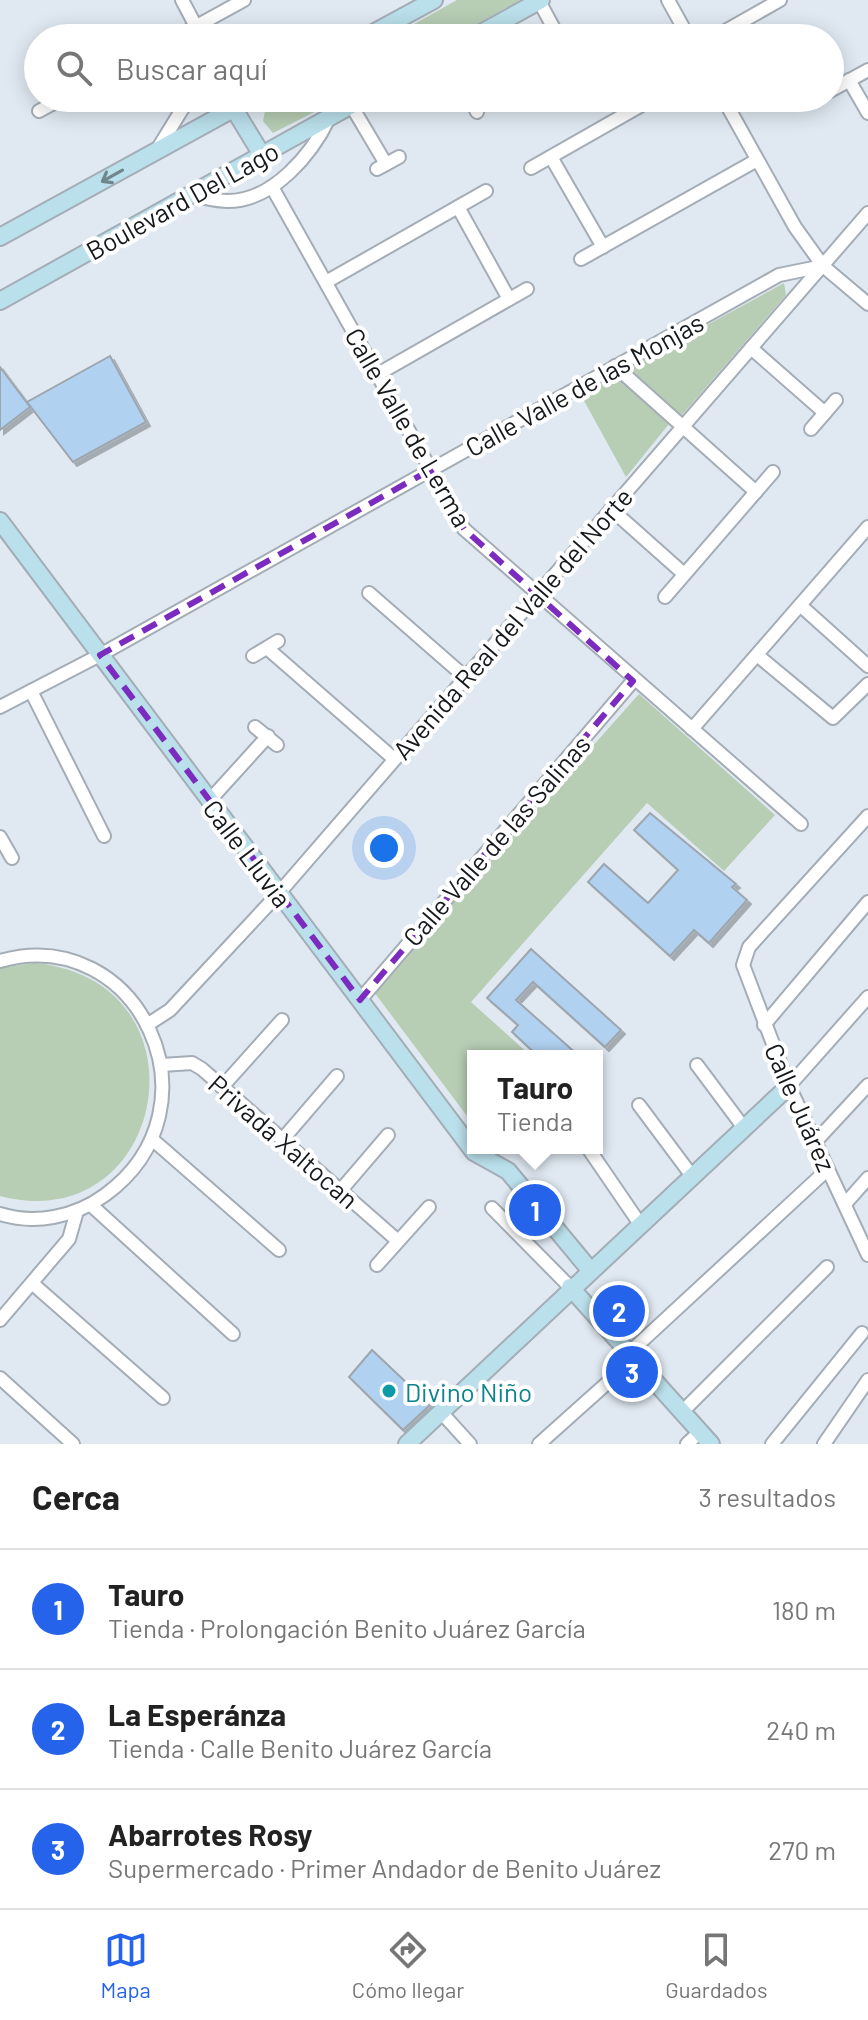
<!DOCTYPE html>
<html lang="es">
<meta charset="utf-8">
<style>
body{margin:0;font-family:Barlow,sans-serif;background:#f6f6f6;color:#222}
.you{position:absolute;left:384px;top:848px;width:28px;height:28px;margin:-20px;border:6px solid #fff;border-radius:50%;background:#1a73e8;box-shadow:0 0 0 12px #1a73e833}
.badge{display:grid;place-items:center;width:52px;height:52px;border-radius:50%;background:#2563eb;color:#fff;font-size:26px;font-weight:700}
.pin{position:absolute;translate:-50% -50%;border:4px solid #fff;box-shadow:0 2px 8px #0006}
.popup{position:absolute;left:467px;top:1050px;width:136px;height:104px;box-sizing:border-box;display:grid;place-content:center;border-radius:0px;background:#fff;filter:drop-shadow(0 2px 6px #0005);font-size:26px;white-space:nowrap;color:#767676}
.popup b{font-size:30px;color:#222}
.popup::after{content:'';position:absolute;left:50%;top:100%;margin-left:-16px;border:16px solid transparent;border-top-color:#fff}
.list{margin:0;padding:0;list-style:none}
h2{display:flex;justify-content:space-between;align-items:center;height:104px;margin:0;padding:0 32px;font-size:34px}
h2 small{font-size:26px;font-weight:400;color:#767676}
.list li{display:grid;grid-template-columns:52px 1fr auto;gap:24px;align-items:center;box-sizing:border-box;height:120px;padding:0 32px;border-top:2px solid #e0e0e0}
.list b{display:block;font-size:30px;white-space:nowrap}
.list p{margin:0;font-size:26px;white-space:nowrap;color:#767676}
.list em{font-size:26px;font-style:normal;color:#767676}
.icon{flex:none;width:44px;height:44px;fill:none;stroke:currentColor;stroke-width:2;stroke-linecap:round;stroke-linejoin:round}
.map{position:relative;flex:none;width:868px;height:1444px;overflow:hidden}
.search{position:absolute;background:#fff;box-shadow:0 4px 20px #0003;left:24px;right:24px;top:24px;height:88px;display:flex;align-items:center;gap:20px;box-sizing:border-box;padding:0 28px;border-radius:44px;color:#767676;font-size:30px}
.sheet{height:464px;background:#fff}
nav{display:flex;justify-content:space-around;align-items:center;box-sizing:border-box;height:112px;border-top:2px solid #e0e0e0;background:#fff;font-size:22px;color:#767676}
nav a{display:grid;justify-items:center;gap:4px}
nav .on{color:#2563eb}
.map>svg:first-child{display:block}
.green{fill:#b7cdb4}
.building{fill:#b1d1f0;stroke:#9da5ae;stroke-width:2;filter:url(#shadow)}
.lines{fill:none;stroke-linecap:round;stroke-linejoin:round}
.street-casing{stroke:#a4adb6;stroke-width:16}
.secondary-casing{stroke:#a4adb6;stroke-width:20}
.street{stroke:#fff;stroke-width:12}
.secondary{stroke:#bae0eb;stroke-width:16}
.oneway{stroke:#70868d}
.marked{fill:none;stroke:#7b2cbf;stroke-width:6;stroke-dasharray:16 10;stroke-linejoin:round}
.culture-dot{fill:#0f9aa8;stroke:#fff;stroke-width:3}
.labels{text-anchor:middle;dominant-baseline:central;stroke-width:8;stroke-linejoin:round;paint-order:stroke}
.street-label{font-size:26px;fill:#15181b;stroke:#fff}
.culture-label{font-size:26px;fill:#0d838f;stroke:#fff;text-anchor:start}
</style>
<div class="map">
<svg width="868" height="1444" viewBox="0 0 868 1444">
<defs>
<filter id="shadow"><feDropShadow dx="4" dy="4" stdDeviation="0" flood-color="#0004"/></filter>
</defs>
<rect width="100%" height="100%" fill="#e0e9f2"/>
<g class="green">
<path d="M457,0H521L451,38H389Z"/>
<path d="M282,98H342L273,133L263,121L265,111Z"/>
<path d="M784,283L786,295L681,416L628,368Z"/>
<path d="M616,374L669,424L626,477L582,397Z"/>
<path d="M639,694L775,815L724,871L647,803L471,1002L531,1056H473V1124L374,992Z"/>
<path d="M35,963C215,981 167,1240 0,1196V968Z"/>
</g>
<g class="building">
<path d="M110,356L146,422L73,462L27,402Z"/>
<path d="M0,367L30,407L0,430Z"/>
<path d="M650,813L736,884L732,887L747,900L709,943L694,930L670,956L588,882L604,864L648,903L678,870L634,830Z"/>
<path d="M531,949L621,1030L605,1047L533,982L516,1000L579,1056H538L512,1032L518,1025L487,998Z"/>
<path d="M372,1350L430,1405L403,1430L349,1377Z"/>
</g>
<g class="lines">
<defs>
<g id="street">
<path d="M182,0L202,38"/>
<path d="M668,0L689,38"/>
<path d="M539,1L559,38"/>
<path d="M175,38L244,0"/>
<path d="M713,38L780,0"/>
<path d="M849,80L868,113"/>
<path d="M830,91L868,70"/>
<path d="M470,98L477,112"/>
<path d="M723,98L795,227L823,266L868,304"/>
<path d="M351,105L386,164"/>
<path d="M39,111L63,98"/>
<path d="M157,150L189,98"/>
<path d="M551,157L603,247"/>
<path d="M531,168L654,98"/>
<path d="M377,169L399,157"/>
<path d="M272,187L464,529L801,824"/>
<path d="M191,195C203,197 216,201 228,201C273,201 312,154 329,118"/>
<path d="M458,207L509,299"/>
<path d="M581,259L757,160"/>
<path d="M326,282L486,191"/>
<path d="M751,348L825,413"/>
<path d="M615,366L756,492"/>
<path d="M378,374L527,289"/>
<path d="M811,429L836,400"/>
<path d="M611,509L684,574"/>
<path d="M369,593L464,676"/>
<path d="M665,597L773,472"/>
<path d="M800,605L868,666"/>
<path d="M267,648L393,758"/>
<path d="M757,655L833,718L868,684"/>
<path d="M253,656L278,641"/>
<path d="M31,691L104,836"/>
<path d="M0,707L100,655L779,275L823,266"/>
<path d="M255,727L277,745"/>
<path d="M692,729L868,527"/>
<path d="M209,801L268,736"/>
<path d="M868,816L749,947L743,965L789,1086L868,1255"/>
<path d="M0,837L12,858"/>
<path d="M0,961C138,922 226,1107 105,1195C75,1217 35,1225 0,1214"/>
<path d="M360,1000L633,681"/>
<path d="M147,1025L170,1010L279,893L868,213"/>
<path d="M764,1025L868,902"/>
<path d="M162,1065L192,1063L202,1069L398,1241"/>
<path d="M697,1065L744,1128"/>
<path d="M789,1086L868,997"/>
<path d="M222,1087L282,1020"/>
<path d="M639,1105L692,1176"/>
<path d="M153,1140L279,1250"/>
<path d="M282,1140L337,1076"/>
<path d="M816,1141L868,1085"/>
<path d="M588,1148L640,1224"/>
<path d="M341,1190L388,1135"/>
<path d="M845,1204L868,1178"/>
<path d="M91,1205L233,1334"/>
<path d="M492,1208L570,1287"/>
<path d="M377,1265L429,1207"/>
<path d="M33,1284L163,1398"/>
<path d="M0,1320L69,1239L77,1211"/>
<path d="M629,1353L828,1169"/>
<path d="M0,1378L73,1444"/>
<path d="M441,1412L470,1444"/>
<path d="M682,1412L827,1267"/>
<path d="M539,1444L634,1359"/>
<path d="M687,1444L700,1432"/>
<path d="M772,1444L862,1333"/>
<path d="M824,1444L868,1380"/>
</g>
<g id="secondary">
<path d="M364,38L434,0"/>
<path d="M472,38L541,0"/>
<path d="M234,109L262,155"/>
<path d="M0,237L253,98"/>
<path d="M0,301L364,98"/>
<path d="M0,521L474,1152L508,1171L590,1270"/>
<path d="M570,1287L711,1444"/>
<path d="M407,1444L789,1086"/>
</g>
</defs>
<use href="#street" class="street-casing"/>
<use href="#secondary" class="secondary-casing"/>
<use href="#street" class="street"/>
<use href="#secondary" class="secondary"/>
</g>
<defs><path id="oneway-shaft" d="M-6 0H5M1.5-3L5.5 0L1.5 3" fill="none" stroke-width="1.6" stroke-linecap="round" stroke-linejoin="round" transform="scale(2)"/></defs>
<use class="oneway" href="#oneway-shaft" transform="translate(112 176) rotate(151)"/>
<path class="marked" d="M430,470L464,529L633,681L360,1000L100,655Z"/>
<circle class="culture-dot" cx="389" cy="1391" r="8"/>
<g class="labels">
<g class="street-label">
<text transform="translate(182 200) rotate(-29)">Boulevard Del Lago</text>
<text transform="translate(584 384) rotate(-29)">Calle Valle de las Monjas</text>
<text transform="translate(409 427) rotate(60)">Calle Valle de Lerma</text>
<text transform="translate(512 623) rotate(-49)">Avenida Real del Valle del Norte</text>
<text transform="translate(496 840) rotate(-49)">Calle Valle de las Salinas</text>
<text transform="translate(248 853) rotate(53)">Calle Lluvia</text>
<text transform="translate(801 1107) rotate(66)">Calle Juárez</text>
<text transform="translate(284 1141) rotate(41)">Privada Xaltocan</text>
</g>
<g class="culture-label">
<text x="405" y="1391">Divino Niño</text>
</g>
</g>
</svg>
<div class="you"></div>
<div class="pin badge" style="left:535px;top:1210px">1</div>
<div class="popup"><b>Tauro</b>Tienda</div>
<div class="pin badge" style="left:619px;top:1311px">2</div>
<div class="pin badge" style="left:632px;top:1372px">3</div>
<div class="search"><svg class="icon" aria-label="search" viewBox="0 0 24 24"><circle cx="10" cy="10" r="6"/><path d="M15 15l6 6"/></svg>Buscar aquí</div>
</div>
<section class="sheet">
<h2>Cerca<small>3 resultados</small></h2>
<ul class="list">
<li><span class="badge">1</span><div><b>Tauro</b><p>Tienda · Prolongación Benito Juárez García</p></div><em>180 m</em></li>
<li><span class="badge">2</span><div><b>La Esperánza</b><p>Tienda · Calle Benito Juárez García</p></div><em>240 m</em></li>
<li><span class="badge">3</span><div><b>Abarrotes Rosy</b><p>Supermercado · Primer Andador de Benito Juárez</p></div><em>270 m</em></li>
</ul>
</section>
<nav>
<a class="on"><svg class="icon" aria-label="map" viewBox="0 0 24 24"><path d="M3 6l6-2 6 2 6-2v14l-6 2-6-2-6 2zM9 4v14M15 6v14"/></svg>Mapa</a>
<a><svg class="icon" aria-label="directions" viewBox="0 0 24 24"><path d="M12 3l9 9-9 9-9-9zM9 14v-3h6M13 9l2 2-2 2"/></svg>Cómo llegar</a>
<a><svg class="icon" aria-label="saved" viewBox="0 0 24 24"><path d="M7 4h10v16l-5-4-5 4z"/></svg>Guardados</a>
</nav>
